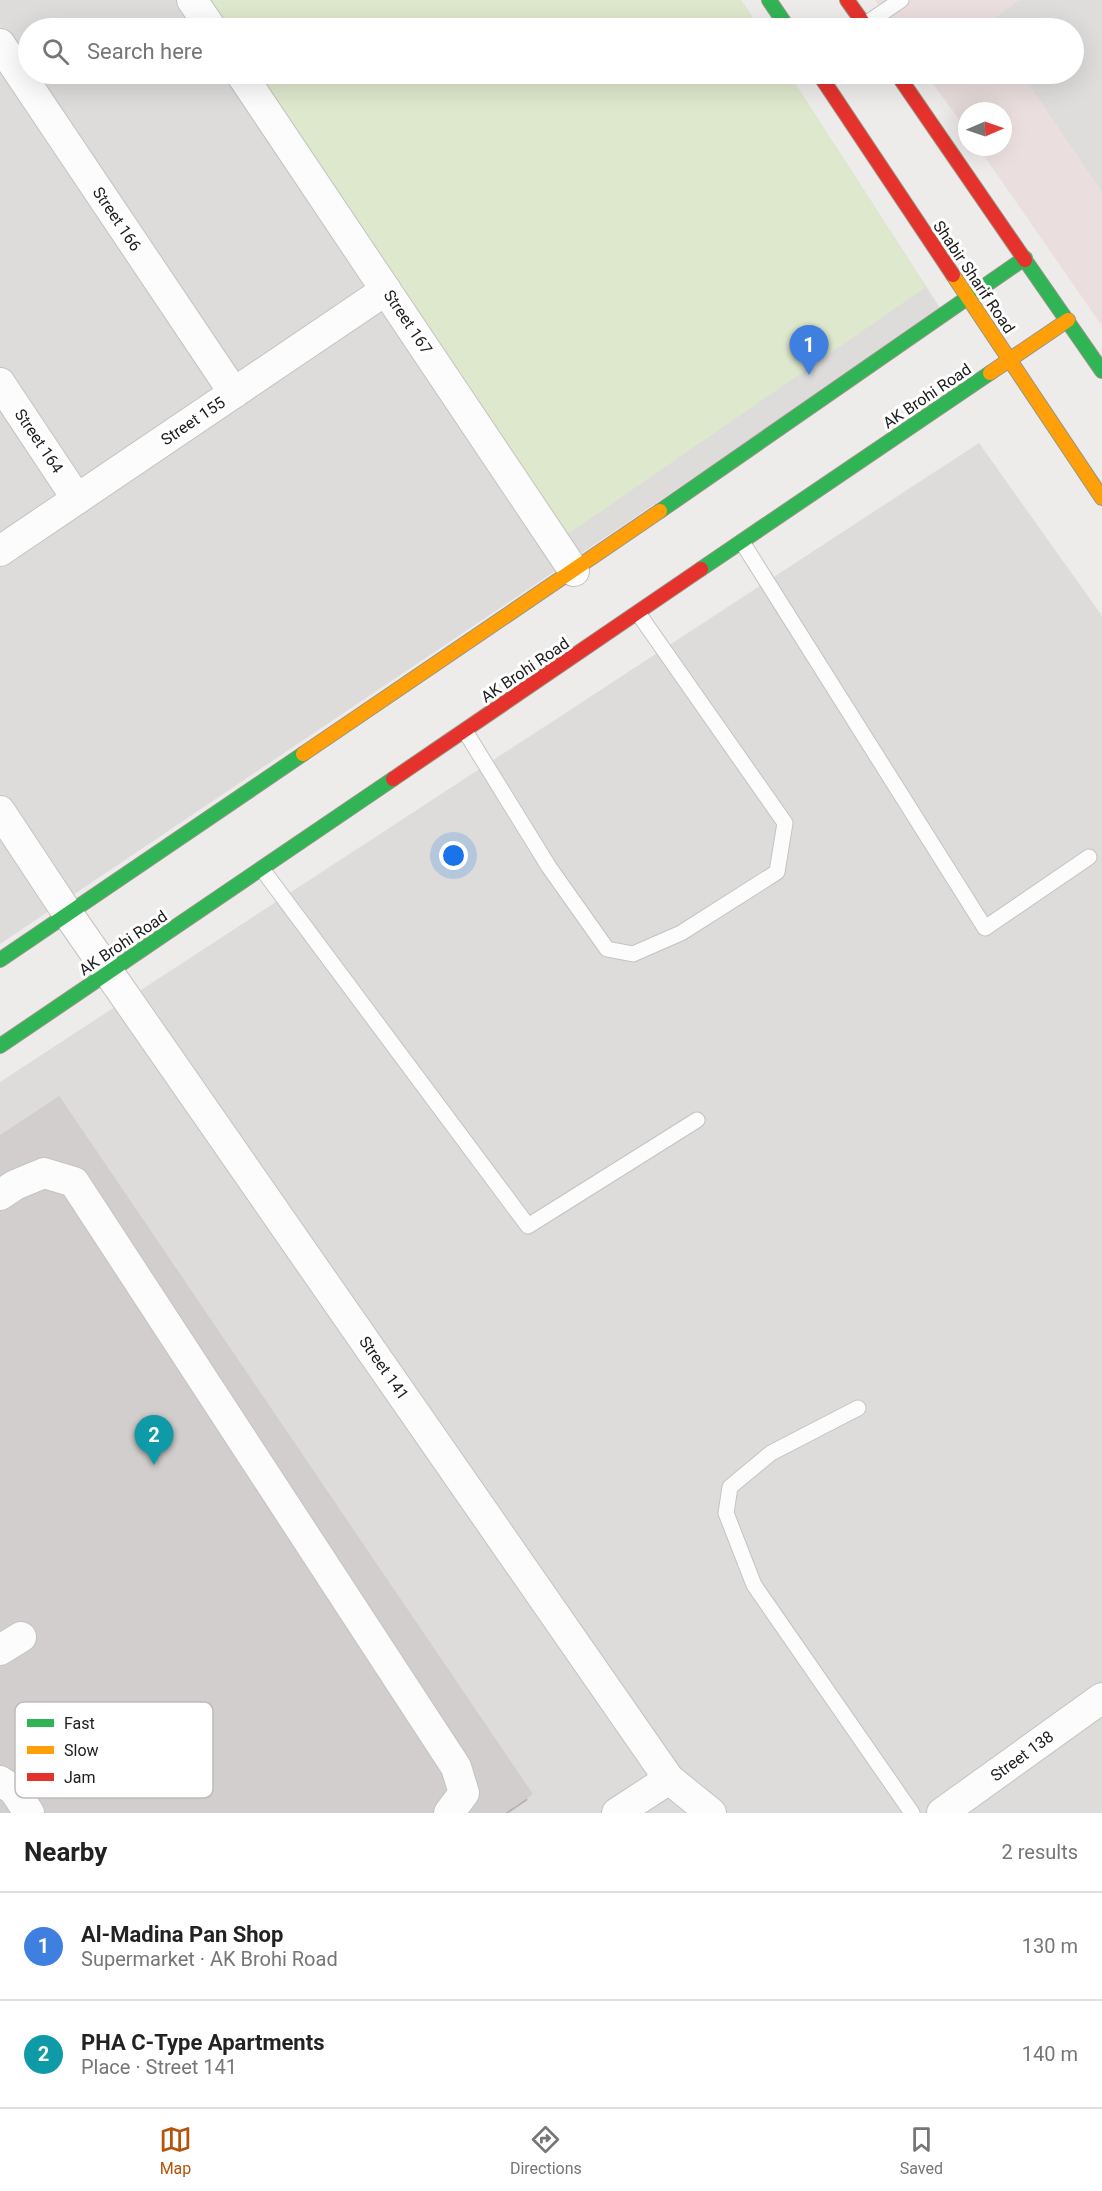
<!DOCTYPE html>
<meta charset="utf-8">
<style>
body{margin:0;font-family:Roboto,sans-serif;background:#f6f6f6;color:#222}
.compass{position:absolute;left:958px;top:102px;width:54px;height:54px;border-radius:50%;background:#fff;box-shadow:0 6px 24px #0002;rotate:88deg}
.you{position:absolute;left:454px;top:856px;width:21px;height:21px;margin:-15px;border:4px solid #fff;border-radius:50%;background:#1a73e8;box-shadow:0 0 0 9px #1a73e833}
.badge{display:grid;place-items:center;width:39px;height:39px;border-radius:50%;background:#b45309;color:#fff;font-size:20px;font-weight:700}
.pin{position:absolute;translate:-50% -50px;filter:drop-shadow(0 2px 3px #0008)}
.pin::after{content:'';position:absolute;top:32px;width:21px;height:18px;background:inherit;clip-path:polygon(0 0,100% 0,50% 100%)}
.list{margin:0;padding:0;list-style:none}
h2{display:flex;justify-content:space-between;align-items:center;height:78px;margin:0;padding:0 24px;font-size:26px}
h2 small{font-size:20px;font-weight:400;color:#767676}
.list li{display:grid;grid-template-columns:39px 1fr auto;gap:18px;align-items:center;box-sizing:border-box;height:108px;padding:0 24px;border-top:2px solid #e0e0e0}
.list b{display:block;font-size:22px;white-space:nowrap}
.list p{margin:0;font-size:20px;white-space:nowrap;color:#767676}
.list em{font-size:20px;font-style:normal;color:#767676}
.icon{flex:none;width:33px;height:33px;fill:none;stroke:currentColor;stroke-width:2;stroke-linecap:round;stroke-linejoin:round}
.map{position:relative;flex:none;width:1102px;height:1813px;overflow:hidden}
.search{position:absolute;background:#fff;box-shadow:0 6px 24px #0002;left:18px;right:18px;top:18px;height:66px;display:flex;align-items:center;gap:15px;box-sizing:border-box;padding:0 21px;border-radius:33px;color:#767676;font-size:22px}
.sheet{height:294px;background:#fff}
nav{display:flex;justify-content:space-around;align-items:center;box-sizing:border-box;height:84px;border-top:2px solid #e0e0e0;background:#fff;font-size:16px;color:#767676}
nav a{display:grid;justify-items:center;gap:3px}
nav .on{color:#b45309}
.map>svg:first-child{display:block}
.residential{fill:#dddcdb}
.commercial{fill:#eadede}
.grass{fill:#dee8cc}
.parking{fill:#dedddc}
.building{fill:#d1cecd;stroke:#d1cecc;stroke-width:1.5;filter:url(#shadow)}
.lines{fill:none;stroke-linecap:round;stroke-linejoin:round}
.lane-casing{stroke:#c4c3c2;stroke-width:17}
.street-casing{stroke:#c4c3c2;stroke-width:32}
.fast-casing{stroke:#979684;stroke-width:16}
.slow-casing{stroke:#979684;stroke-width:16}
.jam-casing{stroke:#979684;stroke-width:16}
.lane{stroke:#fcfcfc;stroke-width:15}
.street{stroke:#fcfcfc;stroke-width:30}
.fast{stroke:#30b455;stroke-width:14}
.slow{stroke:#ff9f0a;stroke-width:14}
.jam{stroke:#e5322d;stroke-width:14}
.labels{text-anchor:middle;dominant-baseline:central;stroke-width:6;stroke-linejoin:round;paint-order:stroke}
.street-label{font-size:16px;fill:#202020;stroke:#fff}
.key{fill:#fff;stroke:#bcbcbc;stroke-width:1.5}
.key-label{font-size:16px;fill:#202020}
</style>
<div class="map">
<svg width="1102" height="1813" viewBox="0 0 1102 1813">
<defs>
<filter id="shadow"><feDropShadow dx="-5.5" dy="5.5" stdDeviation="0" flood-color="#0004"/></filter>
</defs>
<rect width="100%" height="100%" fill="#eeecea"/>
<g class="residential">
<path d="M0,0H741L759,28H28V74H789L942,311L0,944Z"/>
<path d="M979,443L1102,616V1813H0V1082Z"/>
</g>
<path class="commercial" d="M875,0H1102V326L978,147H1003V111H967V131L926,74H1074V28H895Z"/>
<g class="grass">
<path d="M192,0H741L760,28H211Z"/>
<path d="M241,74H789L926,287L555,543Z"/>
</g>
<path class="parking" d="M1019,0H1102V192L1022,74H1074V28H991L988,23Z"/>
<path class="building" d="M59,1097L532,1794L504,1813H0V1136Z"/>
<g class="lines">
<defs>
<g id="lane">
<path d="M864,25L901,0"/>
<path d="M742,542L985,928L1089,857"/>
<path d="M465,731L549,867L607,949L633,954L681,933L777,872L785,823L638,613"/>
<path d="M262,869L528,1226L697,1120"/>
<path d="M858,1408L771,1453L730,1487L726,1513L754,1585L912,1813"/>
</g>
<g id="street">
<path d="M192,0L211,28"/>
<path d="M0,44L234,393"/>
<path d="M241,74L574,571"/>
<path d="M0,383L77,499"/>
<path d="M0,551L386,290"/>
<path d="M0,811L68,914L669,1779L711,1813"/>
<path d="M0,1195L15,1185L44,1173L74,1182L456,1767L464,1793L449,1813"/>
<path d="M0,1650L21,1637"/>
<path d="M0,1781L14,1790L29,1813"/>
<path d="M617,1813L669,1779"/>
<path d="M942,1813L1102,1698"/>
</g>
<g id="fast">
<path d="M769,0L788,28"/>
<path d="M1025,260L1102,371"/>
<path d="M660,511L1025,258"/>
<path d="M701,569L990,373"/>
<path d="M0,960L303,754"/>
<path d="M0,1046L393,779"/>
</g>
<g id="slow">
<path d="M953,275L1102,498"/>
<path d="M990,373L1068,320"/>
<path d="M303,754L660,511"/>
</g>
<g id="jam">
<path d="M847,0L867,28"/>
<path d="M819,74L953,275"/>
<path d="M897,74L1025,260"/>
<path d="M393,779L701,569"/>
</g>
</defs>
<use href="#lane" class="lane-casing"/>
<use href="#street" class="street-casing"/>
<use href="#fast" class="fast-casing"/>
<use href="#slow" class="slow-casing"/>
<use href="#jam" class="jam-casing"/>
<use href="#lane" class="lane"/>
<use href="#street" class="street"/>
<use href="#fast" class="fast"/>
<use href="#slow" class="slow"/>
<use href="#jam" class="jam"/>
</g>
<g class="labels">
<g class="street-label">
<text transform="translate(117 219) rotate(56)">Street 166</text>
<text transform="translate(974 277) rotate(56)">Shabir Sharif Road</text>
<text transform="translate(408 322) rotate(56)">Street 167</text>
<text transform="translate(927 396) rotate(-34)">AK Brohi Road</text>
<text transform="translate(193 421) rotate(-34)">Street 155</text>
<text transform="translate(39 441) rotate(56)">Street 164</text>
<text transform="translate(525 670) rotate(-34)">AK Brohi Road</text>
<text transform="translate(123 943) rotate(-34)">AK Brohi Road</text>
<text transform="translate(384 1368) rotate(55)">Street 141</text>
<text transform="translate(1022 1756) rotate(-36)">Street 138</text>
</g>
</g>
<rect x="15" y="1702" width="198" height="96" rx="9" class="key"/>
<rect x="27" y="1719" width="27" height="8" fill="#30b455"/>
<rect x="27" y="1746" width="27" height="8" fill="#ff9f0a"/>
<rect x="27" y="1773" width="27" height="8" fill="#e5322d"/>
<g class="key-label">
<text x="64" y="1729">Fast</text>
<text x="64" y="1756">Slow</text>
<text x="64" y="1783">Jam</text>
</g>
</svg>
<svg class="compass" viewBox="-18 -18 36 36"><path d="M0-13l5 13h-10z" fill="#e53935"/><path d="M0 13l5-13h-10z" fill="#767676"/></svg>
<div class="you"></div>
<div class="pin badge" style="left:809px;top:375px;background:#3f7fe0">1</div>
<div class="pin badge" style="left:154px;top:1465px;background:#0f9aa8">2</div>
<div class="search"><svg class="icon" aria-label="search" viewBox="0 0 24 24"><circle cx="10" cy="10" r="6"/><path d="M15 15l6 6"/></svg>Search here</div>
</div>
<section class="sheet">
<h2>Nearby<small>2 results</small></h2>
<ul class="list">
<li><span class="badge" style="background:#3f7fe0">1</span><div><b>Al-Madina Pan Shop</b><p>Supermarket · AK Brohi Road</p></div><em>130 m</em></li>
<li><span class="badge" style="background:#0f9aa8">2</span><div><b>PHA C-Type Apartments</b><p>Place · Street 141</p></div><em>140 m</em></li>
</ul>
</section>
<nav>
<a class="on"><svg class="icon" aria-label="map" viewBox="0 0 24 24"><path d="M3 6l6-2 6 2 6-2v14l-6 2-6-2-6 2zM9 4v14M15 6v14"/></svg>Map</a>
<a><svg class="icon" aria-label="directions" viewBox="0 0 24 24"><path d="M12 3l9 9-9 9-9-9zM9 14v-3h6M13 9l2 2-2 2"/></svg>Directions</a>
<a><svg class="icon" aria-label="saved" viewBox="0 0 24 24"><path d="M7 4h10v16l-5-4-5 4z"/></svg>Saved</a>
</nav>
